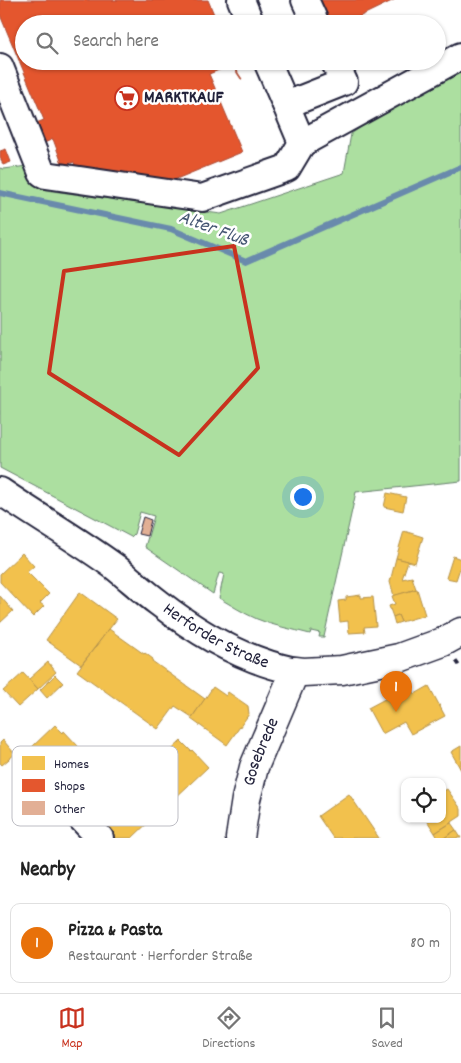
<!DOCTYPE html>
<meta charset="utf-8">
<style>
body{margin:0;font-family:Dekko,sans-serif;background:#f2f2f2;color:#222}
.controls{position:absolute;right:15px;bottom:15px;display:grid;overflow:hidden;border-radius:10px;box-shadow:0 1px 4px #0004}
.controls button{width:45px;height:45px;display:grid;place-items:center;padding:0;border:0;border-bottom:1px solid #e0e0e0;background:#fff;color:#222;font:25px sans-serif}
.you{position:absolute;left:302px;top:496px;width:18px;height:18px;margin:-12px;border:4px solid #fff;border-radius:50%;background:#1a73e8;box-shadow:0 0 0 8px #1a73e833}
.badge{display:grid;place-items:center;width:32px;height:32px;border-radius:50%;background:#c8321e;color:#fff;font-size:16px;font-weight:700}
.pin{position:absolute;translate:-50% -41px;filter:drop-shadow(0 1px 2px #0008)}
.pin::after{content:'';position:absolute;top:26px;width:18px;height:15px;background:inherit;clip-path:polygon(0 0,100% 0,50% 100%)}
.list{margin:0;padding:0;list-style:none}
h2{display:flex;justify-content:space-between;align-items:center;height:65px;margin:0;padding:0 20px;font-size:21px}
h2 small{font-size:16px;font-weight:400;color:#767676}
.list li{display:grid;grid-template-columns:32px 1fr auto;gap:15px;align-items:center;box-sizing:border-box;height:80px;margin:0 10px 10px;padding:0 10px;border:1px solid #e0e0e0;border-radius:10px}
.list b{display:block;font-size:19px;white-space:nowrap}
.list p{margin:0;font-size:16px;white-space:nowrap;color:#767676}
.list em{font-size:16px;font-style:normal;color:#767676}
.icon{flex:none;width:28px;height:28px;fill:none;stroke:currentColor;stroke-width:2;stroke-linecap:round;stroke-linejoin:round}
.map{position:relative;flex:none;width:461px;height:838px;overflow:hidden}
.search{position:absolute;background:#fff;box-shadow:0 1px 4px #0004;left:15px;right:15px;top:15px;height:55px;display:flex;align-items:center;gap:12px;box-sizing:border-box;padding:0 18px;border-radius:28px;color:#767676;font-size:19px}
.sheet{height:155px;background:#fff}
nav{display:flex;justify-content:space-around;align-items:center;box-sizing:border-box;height:70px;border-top:1px solid #e0e0e0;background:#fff;font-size:14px;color:#767676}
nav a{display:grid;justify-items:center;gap:2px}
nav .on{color:#c8321e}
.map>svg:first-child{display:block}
.green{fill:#acdfa0;stroke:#67806e}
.homes{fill:#f2c14e;stroke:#b49148}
.shops{fill:#e4572e;stroke:#aa4732}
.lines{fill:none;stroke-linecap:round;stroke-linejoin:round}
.stream{stroke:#698aac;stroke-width:6}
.building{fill:#e2af95;stroke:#22223b}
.minor-casing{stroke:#22223b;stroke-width:30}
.major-casing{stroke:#22223b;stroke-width:31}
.path{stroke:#22223b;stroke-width:3;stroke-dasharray:5 4;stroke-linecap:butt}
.minor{stroke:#fff;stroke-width:26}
.major{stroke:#fff;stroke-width:28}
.marked{fill:none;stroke:#c8321e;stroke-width:4;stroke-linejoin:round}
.labels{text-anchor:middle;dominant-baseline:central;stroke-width:5;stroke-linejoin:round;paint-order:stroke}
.poi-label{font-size:18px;font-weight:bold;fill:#22223b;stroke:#fff;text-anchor:start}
.street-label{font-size:18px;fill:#22223b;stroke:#fff}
.water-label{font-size:19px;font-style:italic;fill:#455673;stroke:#fff}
.key{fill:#fff;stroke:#bdbdc4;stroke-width:1}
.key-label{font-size:14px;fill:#22223b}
</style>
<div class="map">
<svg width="461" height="838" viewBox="0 0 461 838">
<rect width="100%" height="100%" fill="#fff"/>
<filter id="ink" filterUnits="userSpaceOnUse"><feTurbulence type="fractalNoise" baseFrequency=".02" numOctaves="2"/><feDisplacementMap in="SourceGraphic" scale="10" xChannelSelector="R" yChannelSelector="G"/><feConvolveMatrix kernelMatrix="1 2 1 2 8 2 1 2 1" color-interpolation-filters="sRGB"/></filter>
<g filter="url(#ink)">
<path class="green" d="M461,66V481L356,492L324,637H319L320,633L311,631L310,634C292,629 273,626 257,619C243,613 231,605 219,598L224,574L219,573L213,594L145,547L154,516L140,512L134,534L131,537L0,468V168L4,169L35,165L45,190L221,214L344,173L351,134L408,94Z"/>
<g class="homes">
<path d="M387,493L406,497L403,511L384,507Z"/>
<path d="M404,531L423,537L415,563L396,558Z"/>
<path d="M22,553L34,566L27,572L49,594L40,603L44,606L33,617L0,582V574Z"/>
<path d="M453,556L461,559V565L456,580L446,578Z"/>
<path d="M396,558L408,561L402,579L412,577L416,589L394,596L390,582Z"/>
<path d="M417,589L425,615L401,622L398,615L393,617L389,606L395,604L392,596Z"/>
<path d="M80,592L117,619L81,665L46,640Z"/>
<path d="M361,595V598L373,597L376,626L364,627L365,632L349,633L348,621L340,622L338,601L346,600V597Z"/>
<path d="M0,596L13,611L0,623Z"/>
<path d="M398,615L401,622L395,624L393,617Z"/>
<path d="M109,629L144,654L145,653L153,659L152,661L205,699L192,717L175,706L158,729L77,671Z"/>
<path d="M48,662L56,672L38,689L29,679Z"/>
<path d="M23,673L38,689L18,707L3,691Z"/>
<path d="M55,675L63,683L47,698L40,690Z"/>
<path d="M411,685L415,694L429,686L445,716L411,734L404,722L382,734L368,708Z"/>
<path d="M213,687L226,696L228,692L248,706L249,714L227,745L191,719Z"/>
<path d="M55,725L63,733L64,731L78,746L53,769L32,747Z"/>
<path d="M3,740L15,754L2,765L0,763V743Z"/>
<path d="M181,741L191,751L192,750L208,767L172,801L146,774Z"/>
<path d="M461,746V770L451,752Z"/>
<path d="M447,789L461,809V816L435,833L426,819H442V792Z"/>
<path d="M129,790L139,800L140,799L155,816L132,838H108L94,822Z"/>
<path d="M349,794L379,838H333L318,816Z"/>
<path d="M451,823L456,830L444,838H438L435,833Z"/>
<path d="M456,830L461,838H444Z"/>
</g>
<g class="shops">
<path d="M0,0H208L218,24H24V61H234L238,73L242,79H241L237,73L234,64L209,74L242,152L169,182L75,166L74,162L63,166L53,139L40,145L31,125L44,120L0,15Z"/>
<path d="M314,0H394L344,24H325Z"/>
<path d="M6,149L11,162L3,165L0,157V151Z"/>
</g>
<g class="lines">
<path class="stream" d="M0,193L171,229L246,261L461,167"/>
</g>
<path class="building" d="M143,517L151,520L147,536L138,534Z"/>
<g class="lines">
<defs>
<g id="minor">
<path d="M241,0L251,24"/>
<path d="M305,0L316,24"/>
<path d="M267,61L286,105L344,82L334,61"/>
<path d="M0,67L42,173L46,175L202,198L287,168L302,143L286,105"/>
<path d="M302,143L461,56"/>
<path id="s1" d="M0,491C38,517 78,540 115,567C130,579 144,592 159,603C199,634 245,661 295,671"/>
<path d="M47,782L100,838"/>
</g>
<g id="major">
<path id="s2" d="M240,838L246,799L254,767L295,671L303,672L342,670L399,658L443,642L461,632"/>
</g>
</defs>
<use href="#minor" class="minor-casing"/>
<use href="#major" class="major-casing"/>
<path class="path" d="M456,661L461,668"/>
<use href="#minor" class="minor"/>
<use href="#major" class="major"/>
</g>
</g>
<path class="marked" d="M234,246L258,368L179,455L49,373L64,271Z"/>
<defs>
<symbol id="supermarket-ring" viewBox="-11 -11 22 22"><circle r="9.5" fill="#fff" stroke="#c8321e" stroke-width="1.5"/><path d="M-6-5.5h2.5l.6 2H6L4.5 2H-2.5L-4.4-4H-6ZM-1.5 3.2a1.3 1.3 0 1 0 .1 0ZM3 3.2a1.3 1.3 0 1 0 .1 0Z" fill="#c8321e"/></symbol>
</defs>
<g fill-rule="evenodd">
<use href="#supermarket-ring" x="113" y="84" width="28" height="28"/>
</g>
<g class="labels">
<g class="poi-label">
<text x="144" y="98">MARKTKAUF</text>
</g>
<g class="street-label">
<text stroke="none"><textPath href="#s1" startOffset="261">Herforder Straße</textPath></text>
<text stroke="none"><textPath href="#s2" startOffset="89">Gosebrede</textPath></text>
</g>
<g class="water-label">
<text transform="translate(213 230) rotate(20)">Alter Fluß</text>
</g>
</g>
<rect x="12" y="746" width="166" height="80" rx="8" class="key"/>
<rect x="22" y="756" width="23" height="14" fill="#f2c14e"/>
<rect x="22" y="779" width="23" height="13" fill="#e4572e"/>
<rect x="22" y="801" width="23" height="14" fill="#e2af95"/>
<g class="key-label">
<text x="54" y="768">Homes</text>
<text x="54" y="790">Shops</text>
<text x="54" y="813">Other</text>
</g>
</svg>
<div class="controls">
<button><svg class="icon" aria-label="locate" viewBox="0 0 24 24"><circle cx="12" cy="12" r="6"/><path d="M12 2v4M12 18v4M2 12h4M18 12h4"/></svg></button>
</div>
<div class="you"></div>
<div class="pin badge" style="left:396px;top:712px;background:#e8710a">1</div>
<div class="search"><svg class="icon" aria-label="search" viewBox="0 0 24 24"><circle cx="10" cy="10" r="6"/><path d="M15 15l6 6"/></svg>Search here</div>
</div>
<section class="sheet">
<h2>Nearby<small></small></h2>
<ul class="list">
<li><span class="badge" style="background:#e8710a">1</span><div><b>Pizza &amp; Pasta</b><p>Restaurant · Herforder Straße</p></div><em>80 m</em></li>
</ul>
</section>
<nav>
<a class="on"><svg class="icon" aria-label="map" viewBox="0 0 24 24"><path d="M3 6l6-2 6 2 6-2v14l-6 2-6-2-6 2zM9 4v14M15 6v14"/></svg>Map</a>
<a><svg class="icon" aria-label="directions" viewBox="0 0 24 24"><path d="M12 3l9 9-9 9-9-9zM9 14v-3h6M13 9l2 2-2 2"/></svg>Directions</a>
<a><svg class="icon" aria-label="saved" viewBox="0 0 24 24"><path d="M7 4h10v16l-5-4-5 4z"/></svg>Saved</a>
</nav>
